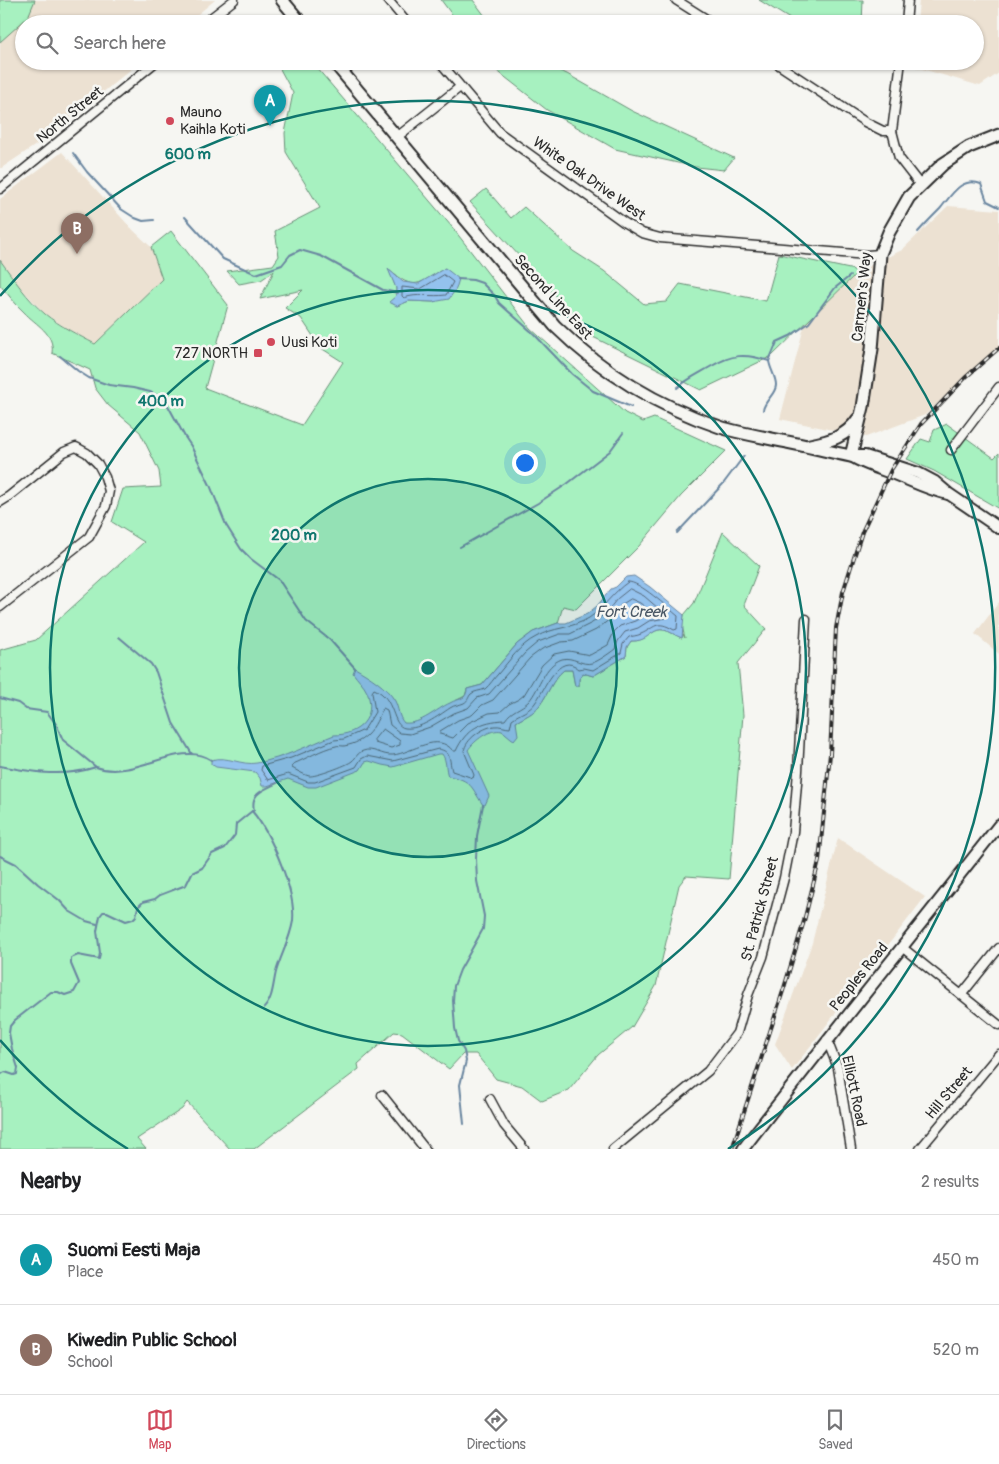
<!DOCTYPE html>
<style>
body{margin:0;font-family:Pangolin,sans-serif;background:#f6f6f6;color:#202124}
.you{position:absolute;left:524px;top:462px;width:18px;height:18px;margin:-12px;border:4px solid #fff;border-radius:50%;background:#1a73e8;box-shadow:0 0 0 8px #1a73e833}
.badge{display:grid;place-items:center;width:32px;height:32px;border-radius:50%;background:#d1495b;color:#fff;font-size:16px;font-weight:700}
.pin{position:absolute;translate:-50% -41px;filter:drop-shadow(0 1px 2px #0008)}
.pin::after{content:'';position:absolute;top:26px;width:18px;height:15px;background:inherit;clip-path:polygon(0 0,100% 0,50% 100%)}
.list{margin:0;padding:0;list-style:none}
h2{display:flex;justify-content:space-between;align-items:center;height:65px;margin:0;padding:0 20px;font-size:21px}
h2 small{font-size:16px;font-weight:400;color:#757577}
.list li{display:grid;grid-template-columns:32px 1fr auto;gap:15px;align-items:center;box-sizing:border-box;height:90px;padding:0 20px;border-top:1px solid #e0e0e0}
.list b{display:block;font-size:19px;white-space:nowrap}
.list p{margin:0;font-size:16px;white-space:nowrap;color:#757577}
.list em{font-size:16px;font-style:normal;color:#757577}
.icon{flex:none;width:28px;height:28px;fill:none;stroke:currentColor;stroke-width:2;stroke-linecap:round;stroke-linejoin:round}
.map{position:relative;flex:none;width:999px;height:1149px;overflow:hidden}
.search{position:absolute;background:#fff;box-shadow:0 1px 4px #0004;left:15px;right:15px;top:15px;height:55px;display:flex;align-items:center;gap:12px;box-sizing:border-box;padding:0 18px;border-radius:28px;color:#757577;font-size:19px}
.sheet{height:245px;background:#fff}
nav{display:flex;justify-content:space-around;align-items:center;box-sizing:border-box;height:70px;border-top:1px solid #e0e0e0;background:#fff;font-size:14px;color:#757577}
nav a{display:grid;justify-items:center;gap:2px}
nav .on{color:#d1495b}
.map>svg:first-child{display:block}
.built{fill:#ece1d2}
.green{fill:#a7f1c0;stroke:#698e76;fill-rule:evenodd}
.water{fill:#94c2ee;stroke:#6a86a0}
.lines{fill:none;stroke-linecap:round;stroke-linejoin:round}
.shore{stroke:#556779;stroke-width:1}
.stream{stroke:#6a86a0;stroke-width:2}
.minor-casing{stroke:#2b2b2b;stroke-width:11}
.major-casing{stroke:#2b2b2b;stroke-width:14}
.highway-casing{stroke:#2b2b2b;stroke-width:15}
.minor{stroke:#f6f6f2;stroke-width:8}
.major{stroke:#f6f6f2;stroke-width:10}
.highway{stroke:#f6f6f2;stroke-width:11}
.rail-casing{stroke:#2b2b2b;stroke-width:4}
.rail{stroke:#f6f6f2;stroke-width:2;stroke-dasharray:5.5;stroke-linecap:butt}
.ring{fill:none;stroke:#0f766e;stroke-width:2.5}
.poi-dot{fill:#d1495b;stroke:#f6f6f2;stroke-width:2}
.labels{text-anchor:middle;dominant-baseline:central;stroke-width:5;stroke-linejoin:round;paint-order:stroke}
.poi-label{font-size:15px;fill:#2b2b2b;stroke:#f6f6f2;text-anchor:start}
.street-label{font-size:15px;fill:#2b2b2b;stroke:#f6f6f2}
.water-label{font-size:16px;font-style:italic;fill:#4a5866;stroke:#f6f6f2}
.centre{fill:#0f766e;stroke:#f6f6f2;stroke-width:2.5}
.ring-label{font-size:15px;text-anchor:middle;font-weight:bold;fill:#0f766e;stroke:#f6f6f2;stroke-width:5;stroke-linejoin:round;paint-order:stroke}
</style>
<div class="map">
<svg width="999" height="1149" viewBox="0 0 999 1149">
<rect width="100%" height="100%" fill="#f6f6f2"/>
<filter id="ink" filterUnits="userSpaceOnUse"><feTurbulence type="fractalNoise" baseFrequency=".02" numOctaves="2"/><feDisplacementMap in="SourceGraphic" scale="10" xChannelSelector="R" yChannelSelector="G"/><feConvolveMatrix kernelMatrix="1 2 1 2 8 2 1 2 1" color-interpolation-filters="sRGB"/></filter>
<g filter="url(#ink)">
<g class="built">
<path d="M0,0H215L186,24H24V61H141L51,135L0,169Z"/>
<path d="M919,0H999V73L980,86L912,66L913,61H975V24H917Z"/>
<path d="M62,152L131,228L151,247L162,279L95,344L66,328L44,313L21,288L0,260V199Z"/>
<path d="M948,206L999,210V346L925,415L866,437L780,419L805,323L859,271L902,250Z"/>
<path d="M999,602V654L975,634Z"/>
<path d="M838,838L925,897L792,1070L775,1044L812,943Z"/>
</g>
<g class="green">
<path d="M0,0H35L28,17L0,42Z"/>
<path d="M441,0H473L491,24H459Z"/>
<path d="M759,0H863L862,24H798Z"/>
<path d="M281,61H311L452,227L530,328L625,413L643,422L654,418L726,451L681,496L639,546L576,609L563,606L558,623L533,632L517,644L482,685L467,689L465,696L455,701L507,734L516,727V722C524,717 533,714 539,706C548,695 552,679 564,670H572L575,686H579V679L583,673L593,676L626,656L627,647L631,641C634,641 639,641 642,639C650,636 655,628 664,630C670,631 676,636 682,638L683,634L685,638L682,626L684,615L694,603L723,532L759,566L744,605L766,629L738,663L743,715L729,879L686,876L679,885L656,986L632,1027L598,1055L569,1090L542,1101L522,1086L496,1079L476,1054H463L449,1069L402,1033L394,1032L358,1064L359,1069L254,1149H230L187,1102L182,1109L137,1139L146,1149H0V650L36,640L144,542L112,522L123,489L161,487L159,471L140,432L108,405L95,388L90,370L52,353C55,333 36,325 24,312C15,304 8,294 0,285V260C14,279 27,299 45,314C60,326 78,335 95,344L162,279L151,247L171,231L228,305L205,388L302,425L343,362L321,348L301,318L285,308L303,290L260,299L274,271L261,280L239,284L227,271L273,265L279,256L275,231L320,208L286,152L285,133L293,93L280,69ZM445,268L433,302L409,301L397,306L390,302L396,297V288L389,270C415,292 418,284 445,268Z"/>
<path d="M489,61H537L567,74L632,111L734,158L724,170L696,167L615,149L547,110L496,70Z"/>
<path d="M486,189L511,218L524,207L573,251L604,271L644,304L666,302L680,284L766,301L779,254L859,271L772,356L701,390L593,337L470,202Z"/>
<path d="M947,424L994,458L999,453V509L934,471L907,459L921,439L930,442L934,430Z"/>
</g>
<g class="water">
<path d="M445,268L459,279L456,289L449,299L433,302L409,301L397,306L389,302L396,296V288L388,269L403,282L418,284Z"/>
<path d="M634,576L650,587L684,615L682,638C676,636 670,631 664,630C655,628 650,636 643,639C639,641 634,641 631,641L627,647L626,656L593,676L583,673L579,679V686H575L572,670H564C552,679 548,695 539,706C533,714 524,717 516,722L518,735L514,740C510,738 506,733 502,731C490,728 474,741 468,750L489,796L485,805H483C471,787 472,780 448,776C445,768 447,761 442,754H438L393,767L382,765L369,761L365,762L360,770L316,787H308L288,779L267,786H262L260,778L255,772L216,767L211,764V760C226,755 242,766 257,763C284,758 309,745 334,735C359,735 377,717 367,692C364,685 357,679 353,673L355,668C369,676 387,687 395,701C399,709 398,716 404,723C421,725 436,709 450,703C454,700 461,700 464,697C466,695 467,692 467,689L482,685L517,644L533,632L558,623H566L587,614L597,606L611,589L616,587L626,577Z"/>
</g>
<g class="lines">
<g class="shore">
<path d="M444,275L453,282L446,295C432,297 417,293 404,298L402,296V287L420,289Z"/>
<path d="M628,582C639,581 668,608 678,616L677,629L674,630C656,619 655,628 641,634C637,636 632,636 629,637L623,644L621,653L593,670L584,668L579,669C559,650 544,691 535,703C530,711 520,713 512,719L510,728C505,728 500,725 494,726C482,728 466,739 464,751L474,775L473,778L452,771C449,761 452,751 438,749L393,761L367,756L361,759L356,767L315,782H308L288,774L268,780L261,770L262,766L291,758L334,740L344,739L364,730L375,712L372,692L374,689C396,698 391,726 405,728C420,730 438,716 450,708C454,705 460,705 464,703C469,700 468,697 471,694C474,691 481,691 485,689C490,685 494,678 498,674C509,661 520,645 536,637C553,627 571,629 589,618C603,609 613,592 628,582Z"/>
<path d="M630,589L644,596L666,615V618L649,621L638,628L625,632L618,641L615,649C610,653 597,662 592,663C582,666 573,656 562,659C544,665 540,688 529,701C521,709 511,710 505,720C481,721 466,729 456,751H453C438,731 412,753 393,755C382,756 373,747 363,751C357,753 357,757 352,761C348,765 315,777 309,776C304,775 296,770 292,768L293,764C306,759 321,749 336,746C338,745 341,746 344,746C368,742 374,727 383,708L387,710L390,725L400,733L410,734L430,727L454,713L468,708L477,698L489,694L525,653L538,642L560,634H570L592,623L605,614L617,599Z"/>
<path d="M631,599L640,603L649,610V613L635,621L620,626L614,632L608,645L590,655L569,651L554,654L542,665L524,695L519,699L509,704L500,712L489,713L468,723L453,738L440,734V731L458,720L472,715L482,705L493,700L530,658L542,649L561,642L573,641L596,630L610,619L621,605Z"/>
<path d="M383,729L400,741V745L391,748L375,743L374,740Z"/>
</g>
<g class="stream">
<path d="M73,153L87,172L121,209L135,218L143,221L154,220"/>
<path d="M185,217L223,259L256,274L282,265L290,255L300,250L321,256L383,290L398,293"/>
<path d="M918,232C925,224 932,217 940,209C951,196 961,176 981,184L987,201L999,207"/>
<path d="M458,279L473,280L482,283L495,296L499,303L534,334L572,374L593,391L631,407"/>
<path d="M60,356L78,371L89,378L109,385L133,388L150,392L165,400L185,437L191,446L210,485L226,525L241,549L251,559L279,580L306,621L330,640L355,668"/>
<path d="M677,388C687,379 698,374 710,367C732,354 745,353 769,361"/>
<path d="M763,410C765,400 776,394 776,385C776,377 770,369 769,361L777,342L790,336L809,323L835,288L850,276"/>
<path d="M677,533L723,484L744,456"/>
<path d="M460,547L538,503L567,484L610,451L623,433"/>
<path d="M119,637L151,664L156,672L173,723L192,754"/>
<path d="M0,698L18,703L26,709L47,712L56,724L63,740L96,767C133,781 180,739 211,760"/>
<path d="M0,766C33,772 62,778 96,767"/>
<path d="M252,811C271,834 296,891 293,921C290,939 281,955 276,972C273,984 273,999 264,1008"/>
<path d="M252,811L254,810C250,792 265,790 279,782"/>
<path d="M0,856L16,864L38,884L59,900L69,911L86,921L97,924"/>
<path d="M0,1075L5,1072L14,1075L17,1074L18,1068L12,1049L9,1033L10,1026L15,1020L51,992H58L65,995L74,992L79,983L71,964V958L78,955L99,959L100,953L97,931L100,916L103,912H107L126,921L133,919L136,916L138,907L143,902L155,899L160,895L186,885L192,873L202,868L212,854L225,848L232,839L235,835L236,824L252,811"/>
<path d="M464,1124L460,1085L466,1061L464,1051L458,1041L455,1028L453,1001L454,986L460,970L483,929L484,916L477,881L476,859L477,836L483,805"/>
</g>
<defs>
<g id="minor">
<path d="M388,0L408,24"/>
<path d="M676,0L714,24"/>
<path d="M203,24L234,0"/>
<path d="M906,24L908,0"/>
<path d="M439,61L500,133L625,223L642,233L660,238L867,255L880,254"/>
<path d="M773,61L865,122L883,131H892"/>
<path d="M901,61L892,131L899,158L920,185"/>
<path d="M397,137L460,87"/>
<path d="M0,189L157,61"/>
<path d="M951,450L999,387"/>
<path d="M0,502L8,497L64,452L76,447L87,453L98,464L105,477L109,491L106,506L89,537L0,607"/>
<path d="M903,948L999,1025"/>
<path d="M962,994L999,948"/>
<path d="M827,1040L838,1068L851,1149"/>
<path d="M382,1095L425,1149"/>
<path d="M490,1099L504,1125L524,1149"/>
<path d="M613,1149L708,1071L737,1033L748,995L763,957L784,878L793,832L798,771L806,619"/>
<path d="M920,1149L999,1054"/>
</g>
<g id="major">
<path d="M851,456H865L918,473L935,482L949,494L999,528"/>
<path d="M851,456C864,464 877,468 891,473C910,480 928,490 948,494"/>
<path d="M743,1149C827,1040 914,933 999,825"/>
</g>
<g id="highway">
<path d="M282,0L302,24"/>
<path d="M333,61L555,326C602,372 657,406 720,427C742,434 765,437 787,442C809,446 829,452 851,456L863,407L872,349L880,254L889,232L909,197L943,164L969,147L999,135"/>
<path d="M810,445C830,441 846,437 858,419"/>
</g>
</defs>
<use href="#minor" class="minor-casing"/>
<use href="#major" class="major-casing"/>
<use href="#highway" class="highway-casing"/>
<use href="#minor" class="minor"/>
<use href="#major" class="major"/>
<use href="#highway" class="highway"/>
<defs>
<path id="rail" d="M732,1149L784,988L804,921L819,861L830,754L836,628L843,592L862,532L891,470L921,424L966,377L999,348"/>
</defs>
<use href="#rail" class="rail-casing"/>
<use href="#rail" class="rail"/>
</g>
</g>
<circle cx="428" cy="668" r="189" fill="#0f766e" fill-opacity=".12"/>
<g class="ring">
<circle cx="428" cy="668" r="189"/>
<circle cx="428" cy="668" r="378"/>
<path d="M128 1149A567 567 0 0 1 0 1040M0 296A567 567 0 1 1 728 1149"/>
</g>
<g class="poi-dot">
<circle cx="170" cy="121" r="5"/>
<circle cx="271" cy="342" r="5"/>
<rect x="253" y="348" width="10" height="10" rx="2.5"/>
</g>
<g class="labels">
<g class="poi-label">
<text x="180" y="112">Mauno<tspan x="180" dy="17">Kaihla Koti</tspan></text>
<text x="281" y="342">Uusi Koti</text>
<text x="248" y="353" text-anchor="end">727 NORTH</text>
</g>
<g class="street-label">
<text transform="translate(70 115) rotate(-39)">North Street</text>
<text transform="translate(589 179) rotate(35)">White Oak Drive West</text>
<text transform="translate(553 297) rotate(48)">Second Line East</text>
<text transform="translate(862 297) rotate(-84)">Carmen's Way</text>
<text transform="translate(760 909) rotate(-75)">St. Patrick Street</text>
<text transform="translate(859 977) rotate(-51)">Peoples Road</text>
<text transform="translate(854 1091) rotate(78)">Elliott Road</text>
<text transform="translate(949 1093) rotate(-50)">Hill Street</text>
</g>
<g class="water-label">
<text x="631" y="612">Fort Creek</text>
</g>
</g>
<circle cx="428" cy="668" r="8" class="centre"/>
<g class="ring-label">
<text x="188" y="159">600 m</text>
<text x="161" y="406">400 m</text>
<text x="294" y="540">200 m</text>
</g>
</svg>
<div class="you"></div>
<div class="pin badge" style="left:270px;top:126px;background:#0f9aa8">A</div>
<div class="pin badge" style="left:77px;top:254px;background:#8d6e63">B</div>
<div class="search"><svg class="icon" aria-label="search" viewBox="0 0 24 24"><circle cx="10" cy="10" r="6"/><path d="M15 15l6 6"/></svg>Search here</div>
</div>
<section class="sheet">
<h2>Nearby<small>2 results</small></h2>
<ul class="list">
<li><span class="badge" style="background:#0f9aa8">A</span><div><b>Suomi Eesti Maja</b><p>Place</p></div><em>450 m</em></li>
<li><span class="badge" style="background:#8d6e63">B</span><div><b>Kiwedin Public School</b><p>School</p></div><em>520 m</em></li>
</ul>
</section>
<nav>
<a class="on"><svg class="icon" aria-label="map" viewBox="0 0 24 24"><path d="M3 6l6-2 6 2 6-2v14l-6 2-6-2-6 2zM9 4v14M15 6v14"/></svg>Map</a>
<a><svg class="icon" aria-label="directions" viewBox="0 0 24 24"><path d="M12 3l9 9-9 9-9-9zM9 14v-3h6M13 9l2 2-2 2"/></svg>Directions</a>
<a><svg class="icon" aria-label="saved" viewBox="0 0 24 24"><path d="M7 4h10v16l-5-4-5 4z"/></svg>Saved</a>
</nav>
